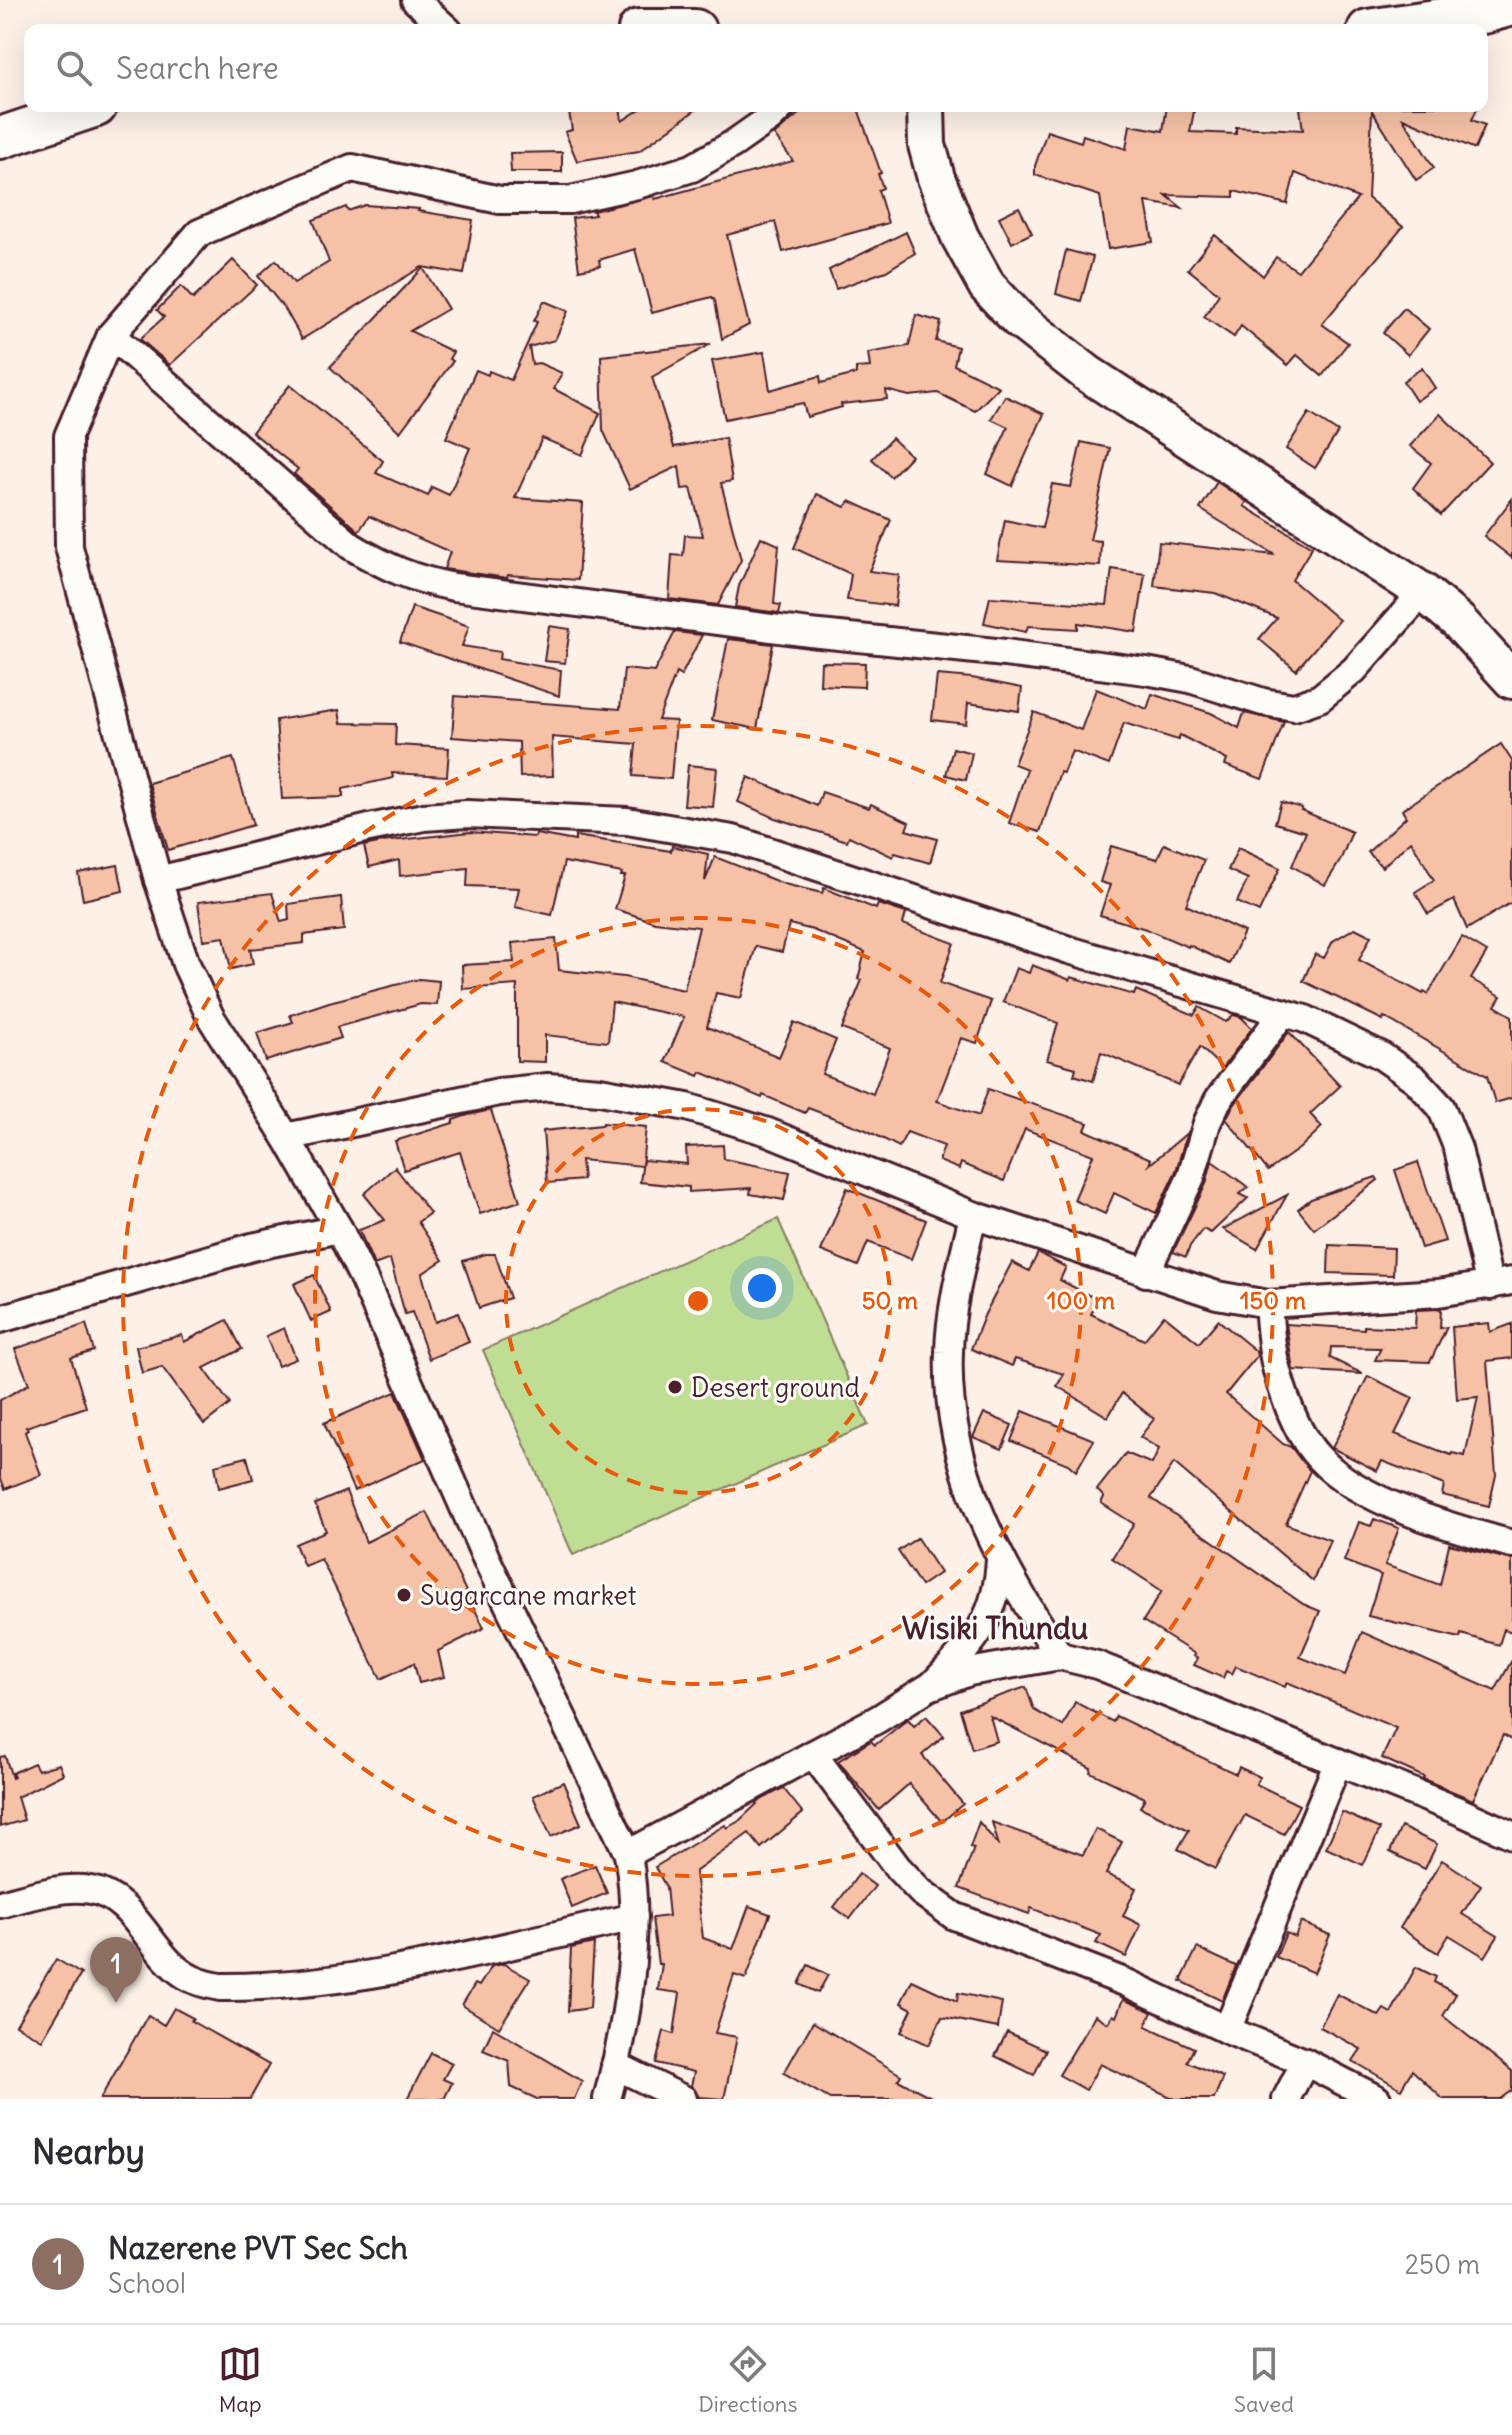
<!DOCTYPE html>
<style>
body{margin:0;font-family:Delius,sans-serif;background:#f2f2f3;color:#2b2b33}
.you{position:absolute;left:762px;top:1288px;width:28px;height:28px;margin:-20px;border:6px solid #fff;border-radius:50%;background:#1a73e8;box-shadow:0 0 0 12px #1a73e833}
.badge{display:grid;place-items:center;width:52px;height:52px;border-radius:50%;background:#4a1f2b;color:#fff;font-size:26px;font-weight:700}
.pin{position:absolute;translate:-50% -66px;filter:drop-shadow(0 2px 4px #0008)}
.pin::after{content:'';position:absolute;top:42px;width:28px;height:24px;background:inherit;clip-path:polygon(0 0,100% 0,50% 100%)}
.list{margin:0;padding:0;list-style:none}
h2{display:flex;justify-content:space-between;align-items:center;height:104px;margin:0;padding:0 32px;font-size:34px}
h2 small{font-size:26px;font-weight:400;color:#7c7c81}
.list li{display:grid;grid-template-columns:52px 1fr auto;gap:24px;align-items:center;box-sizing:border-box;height:120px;padding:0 32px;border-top:2px solid #e1e1e2}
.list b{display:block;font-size:30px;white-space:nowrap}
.list p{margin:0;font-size:26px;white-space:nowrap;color:#7c7c81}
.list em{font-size:26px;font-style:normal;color:#7c7c81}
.icon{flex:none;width:44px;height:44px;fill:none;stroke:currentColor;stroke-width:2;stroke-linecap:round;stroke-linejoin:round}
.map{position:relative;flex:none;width:1512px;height:2099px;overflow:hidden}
.search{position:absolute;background:#fff;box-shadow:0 8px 32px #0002;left:24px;right:24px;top:24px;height:88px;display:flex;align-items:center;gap:20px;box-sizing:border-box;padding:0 28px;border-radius:16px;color:#7c7c81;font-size:30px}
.sheet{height:224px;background:#fff}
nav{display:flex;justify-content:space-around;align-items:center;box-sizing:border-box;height:112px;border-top:2px solid #e1e1e2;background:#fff;font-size:22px;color:#7c7c81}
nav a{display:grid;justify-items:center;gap:4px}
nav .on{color:#4a1f2b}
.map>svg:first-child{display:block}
.green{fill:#c0dd94;stroke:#857e60;stroke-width:2}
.building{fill:#f6c2a7;stroke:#4a1f2b;stroke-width:2;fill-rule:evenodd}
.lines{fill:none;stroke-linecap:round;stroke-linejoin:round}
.street-casing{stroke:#4a1f2b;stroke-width:32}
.secondary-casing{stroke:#4a1f2b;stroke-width:42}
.primary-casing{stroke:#4a1f2b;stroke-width:46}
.street{stroke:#fdfcf7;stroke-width:26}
.secondary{stroke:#fdfcf7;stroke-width:36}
.primary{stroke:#fdfcf7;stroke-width:40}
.ring{fill:none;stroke:#e8590c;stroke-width:4;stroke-dasharray:14 10}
.poi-dot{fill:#4a1f2b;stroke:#fdfcf7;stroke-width:3}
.labels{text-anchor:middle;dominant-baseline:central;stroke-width:6;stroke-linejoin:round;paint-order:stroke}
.poi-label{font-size:26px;fill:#4a1f2b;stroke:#fdfcf7;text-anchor:start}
.quarter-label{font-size:30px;font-weight:bold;fill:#4a1f2b;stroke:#fdfcf7}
.centre{fill:#e8590c;stroke:#fdfcf7;stroke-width:4}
.ring-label{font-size:24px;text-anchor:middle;font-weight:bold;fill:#e8590c;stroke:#fdfcf7;stroke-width:6;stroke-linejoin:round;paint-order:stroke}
</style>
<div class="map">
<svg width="1512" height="2099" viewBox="0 0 1512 2099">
<rect width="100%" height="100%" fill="#fcf0e7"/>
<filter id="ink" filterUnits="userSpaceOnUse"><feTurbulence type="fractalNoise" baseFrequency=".0125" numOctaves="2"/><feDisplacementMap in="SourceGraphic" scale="16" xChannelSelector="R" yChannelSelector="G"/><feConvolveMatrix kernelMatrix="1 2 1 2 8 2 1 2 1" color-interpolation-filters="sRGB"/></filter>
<g filter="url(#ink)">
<path class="green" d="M778,1219L868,1425L573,1555L483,1350Z"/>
<g class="building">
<path d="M568,106H620L622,121L645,106H701L639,151L577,161L565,132L572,130Z"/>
<path d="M808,106H857L881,173L878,174L883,188L878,190L888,223L783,252L775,222L727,235L749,325L722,339L715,301L712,297L652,313L635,249L599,260L600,266L579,270L572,218L595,215L593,211L654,196L655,199L793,161L774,135Z"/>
<path d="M1167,106H1195L1190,132L1236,134V127L1303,130L1300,108L1314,106H1478L1472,120L1485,125L1475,149L1403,118L1434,168L1416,180L1372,111L1368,198L1403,227L1322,324L1348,343L1322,376L1297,355L1288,365L1241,326L1234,337L1204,317L1219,294L1188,269L1215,235L1263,276L1276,257L1298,271L1358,198L1295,173L1287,204L1234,191V197L1166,195L1182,208L1146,202L1153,242L1108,249L1100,196L1035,175V166L1047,131L1081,142L1083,135L1126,149L1130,125L1163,131Z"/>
<path d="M562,152V172H511L510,153Z"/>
<path d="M365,205L419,209L418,211L473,220L464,274L422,267L302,339L285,309L258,276L276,260L294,283L329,262L313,220L346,207L348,211Z"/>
<path d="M1019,207L1032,233L1012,243L999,217Z"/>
<path d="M906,232L915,253L886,271L836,289L829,270Z"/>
<path d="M1066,250L1093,257L1081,301L1056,294Z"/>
<path d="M233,260L257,285L170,365L140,339L164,317L157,310L181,286L193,299Z"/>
<path d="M423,268L448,309L410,331L453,352L449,359L453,361L400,432L330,367Z"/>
<path d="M544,301L568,311L555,340L529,347L532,364L539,363L562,373L554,389L600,413L582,455L542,438L515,498L583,503L578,580L508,575L507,578L444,569L450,552L369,516L359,531L294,474L298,469L252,432L290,385L383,461L376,473L428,496L432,487L449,495L470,448L446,438L476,370L488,375L489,371L511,380L537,322L534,321Z"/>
<path d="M1404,308L1429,329L1408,355L1383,333Z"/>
<path d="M916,315L941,322L936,341L958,347L954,365L999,387L975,411L938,393L909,396L886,390L887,399L841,404L842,407L807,417L803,403L725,419L712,361L764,352L770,390L820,376L821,383L856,374V368L870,367L868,353L909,346Z"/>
<path d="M711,344L652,377L674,447L725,438L732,481L721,483L741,560L718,605L669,599L672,555L683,556L685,535L703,536L691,488L682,489L679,466L630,489L603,430L601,356Z"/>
<path d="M1422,368L1435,388L1416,401L1403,381Z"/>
<path d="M1005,396L1044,414L1012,486L987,474L1008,427L991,419Z"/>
<path d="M1309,413L1338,432L1315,468L1286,449Z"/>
<path d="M1440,414L1490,462L1441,515L1413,488L1431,463L1410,446Z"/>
<path d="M892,438L911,456L891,477L872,459Z"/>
<path d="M1081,442L1110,448L1090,540L1101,541L1100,566L997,560L1005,520L1042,528L1052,484L1071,487Z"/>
<path d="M1217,482L1247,502L1244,506L1312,547L1292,580L1339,620L1296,670L1259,639L1277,618L1215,593L1154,586L1159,542L1275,555L1200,509Z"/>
<path d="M817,494L845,507L850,501L891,520L869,571L899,575L895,606L847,600L851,574L794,548Z"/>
<path d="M1512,499V558L1484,536Z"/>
<path d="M761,537L779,545L774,604L781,605L779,613L735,607L739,586Z"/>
<path d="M1112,569L1145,574L1136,632L1078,623V629L1028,626L1026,632L984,623L990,597L1107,605Z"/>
<path d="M412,607L469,626L462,646L500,652L499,659L561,670L559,696L400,642Z"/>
<path d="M549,626L570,629L565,663L544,661Z"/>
<path d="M675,632L702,635L681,676L676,673L658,720L676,721L671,779L633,776L636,744L552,737L553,776L520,777L519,742L452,737L455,696L620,709L624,669L654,672Z"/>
<path d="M728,639L773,644L757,729L712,720Z"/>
<path d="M821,662L865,663L864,687L820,685Z"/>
<path d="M937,675L972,678L1022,688L1019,711L968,703L966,724L932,720Z"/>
<path d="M1096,689L1147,709L1152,694L1211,713L1239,728L1244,713L1284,722L1262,779L1225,765L1227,760L1180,735L1178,740L1124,723L1109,765L1072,751L1063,773L1060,772L1040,832L1009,823L1027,769L1014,764L1034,712L1081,730Z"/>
<path d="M339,710L341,723L396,724L395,745L449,748L447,776L392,773L393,778L343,789V797L282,799L276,720Z"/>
<path d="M1501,744L1512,761V902L1467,929L1454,900L1428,914L1415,892L1434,880L1411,841L1382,867L1368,852L1406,817L1402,810Z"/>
<path d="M953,748L972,753L966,780L946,775Z"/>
<path d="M233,758L253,825L168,850L149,783Z"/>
<path d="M688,765L717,768L713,807L684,805Z"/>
<path d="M748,777L817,806L822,792L869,808L871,804L909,822L906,830L937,839L930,863L895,853L893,857L849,836L847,841L775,818L738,802Z"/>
<path d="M1281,802L1302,808L1301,810L1352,832L1340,861L1325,885L1292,866L1306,832L1275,823Z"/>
<path d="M470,832L535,837L536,834L575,841V836L671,851L672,846L708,854L705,881L715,857L784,884L822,893L824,888L876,909L878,904L906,913L903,924L954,943L940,983L991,1001L977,1043L961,1038L937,1101L979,1116L988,1089L1088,1123L1085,1130L1151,1159L1149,1165L1187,1133L1176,1171L1156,1213L1114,1193L1105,1214L1074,1200L1093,1155L1025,1129L1004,1181L961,1163L959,1169L939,1161L944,1146L907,1132L899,1147L866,1130L808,1108L805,1113L763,1095L762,1098L701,1072L699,1076L665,1062L684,1017L612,1002L608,1042L545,1035V1062L517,1061V985L463,989L462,965L514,962L512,943L556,939L559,970L624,977L684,990L699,927L655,922L615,909L625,876H621L622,873L564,862L552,915L515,907L519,888L467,886L468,868L400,876L399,860L369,867L364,846L382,842ZM789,924L813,930L865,952L858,979L862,980L842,1029L890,1048L873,1094L822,1074L836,1040L794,1022L779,1057L707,1027L716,993L741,998L756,946L782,952Z"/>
<path d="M1164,844L1204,860L1186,905L1244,932L1229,964L1189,945L1188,947L1146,929L1100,915L1110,885L1100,882L1111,846L1157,859Z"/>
<path d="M1238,848L1280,868L1259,912L1237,902L1248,879L1228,870Z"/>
<path d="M118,865L123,891L83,900L78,873Z"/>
<path d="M272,893L281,922L289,920L288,904L341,897L344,930L304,935V943L250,949L253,964L231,969L224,937L203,940L198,902Z"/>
<path d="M1355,928L1371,936L1359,960L1423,994L1424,992L1428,994L1462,937L1487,952L1471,979L1501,996L1495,1006L1512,1016V1098L1495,1103L1487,1076L1384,1017L1383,1020L1303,981L1315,954L1324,958L1333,941Z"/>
<path d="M1032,965L1070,980L1071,977L1134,995L1136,990L1194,1015L1199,1007L1226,1022L1233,1015L1241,1017L1252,1028L1222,1068L1200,1047L1178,1085L1101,1052L1093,1081L1074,1075L1076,1068L1047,1060L1058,1023L1003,1002L1016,968L1029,973Z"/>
<path d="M419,979L439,981L437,1005L421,1004L337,1027L341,1038L266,1061L257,1033L293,1022L290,1015L329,1002Z"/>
<path d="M1289,1032L1340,1086L1310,1114L1322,1127L1300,1148L1268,1171L1226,1119L1232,1108Z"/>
<path d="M491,1110L520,1201L480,1214L460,1152L404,1170L395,1141L453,1123V1120L468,1115Z"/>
<path d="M603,1123L646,1127L642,1166L581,1160L583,1180L547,1183L543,1131L602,1125Z"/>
<path d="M723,1145L724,1159L790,1172L784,1200L750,1194L751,1188L689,1192V1187L640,1182L643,1160L687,1164L686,1147Z"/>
<path d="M1212,1161L1248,1187L1240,1194L1248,1198L1211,1233L1203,1229L1190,1246L1186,1257L1173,1252L1206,1184Z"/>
<path d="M1418,1162L1445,1241L1421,1248L1395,1170Z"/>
<path d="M395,1167L430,1213L418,1222L443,1260L422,1274L435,1322L458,1313L469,1342L429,1359L412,1312L405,1314L390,1259L374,1265L359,1230L385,1220L364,1194Z"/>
<path d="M1376,1177L1378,1180L1314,1229L1298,1209L1311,1199Z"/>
<path d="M847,1188L926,1220L911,1259L868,1242L858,1266L821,1251Z"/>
<path d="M1287,1195L1257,1249L1223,1229Z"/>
<path d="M1329,1245L1394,1248L1393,1275L1328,1273Z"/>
<path d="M1038,1253L1066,1267L1060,1280L1098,1300L1091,1314L1144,1340L1164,1315L1199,1343L1218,1320L1256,1351L1257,1356L1226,1394L1283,1444L1291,1447L1310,1471L1286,1524L1330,1540L1313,1581L1174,1463L1151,1498L1303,1604L1320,1611L1300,1657L1345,1675L1362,1632L1495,1691L1512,1660V1740L1503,1735L1473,1800L1423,1779L1424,1777L1382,1758L1396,1728L1287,1682L1285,1687L1236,1666L1232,1674L1226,1671L1223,1678L1194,1665L1198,1658L1194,1656L1195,1654L1143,1621L1162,1591L1112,1558L1134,1524L1101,1503L1104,1497L1097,1490L1126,1453L1152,1464L1159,1449L1140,1437L1154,1419L1122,1393L1108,1417L1057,1386L1064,1374L1015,1359L1012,1366L971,1349L985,1314L1012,1262L1029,1271Z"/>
<path d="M486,1254H495L510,1298L479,1308L463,1261Z"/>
<path d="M314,1275L331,1312L311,1321L294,1284Z"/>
<path d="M1441,1309L1440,1328L1447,1327L1430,1362L1375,1360L1381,1348L1331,1347L1330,1358L1363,1374L1293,1370L1286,1324L1364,1329V1326L1415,1328L1416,1310Z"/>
<path d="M227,1320L242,1349L204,1368L230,1404L204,1424L162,1367L142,1373L136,1347L182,1335L184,1342Z"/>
<path d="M1489,1323L1490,1332L1512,1324V1358L1487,1361L1496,1475L1489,1506L1442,1495L1444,1485L1382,1461L1377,1471L1332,1448L1368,1376L1413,1398L1395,1434L1451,1455L1452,1453L1465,1456L1478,1397L1457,1399L1452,1327Z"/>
<path d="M86,1324L94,1351L71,1358L86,1407L26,1427L28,1430L25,1432L41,1475L5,1489L0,1476V1400L29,1384L15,1349Z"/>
<path d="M284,1328L296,1359L278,1366L266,1336Z"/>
<path d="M395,1392L425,1459L354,1491L324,1423Z"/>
<path d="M1023,1411L1094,1440L1076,1471L1068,1464L1011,1441Z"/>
<path d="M984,1413L1012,1425L1002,1449L973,1437Z"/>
<path d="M247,1457L253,1479L219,1488L215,1465Z"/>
<path d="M346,1491L366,1542L427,1512L484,1628L438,1651L444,1677L419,1683L414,1663L381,1679L321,1559L304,1566L295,1544L326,1531L315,1504Z"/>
<path d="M1374,1519L1399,1528L1385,1565L1440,1585L1449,1544L1512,1560V1632L1504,1629L1499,1645L1461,1634L1460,1638L1368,1616L1381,1575L1344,1561L1359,1522L1371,1526Z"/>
<path d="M917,1538L940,1573L921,1586L898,1551Z"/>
<path d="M1026,1687L1034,1710L1063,1726L1075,1702L1113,1722L1116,1716L1236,1774L1239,1767L1260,1777L1256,1784L1299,1805L1284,1834L1245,1815L1215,1869L1178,1849L1189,1830L1140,1807L1145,1798L1090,1772L1091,1768L990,1716L997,1741L972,1749L960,1710Z"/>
<path d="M926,1716L944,1736L922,1755L963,1804L942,1822L909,1784L879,1810L838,1761L871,1741L875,1745L908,1719L914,1726Z"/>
<path d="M5,1756L12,1778L14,1777L12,1773L34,1763L38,1770L59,1764L63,1774L17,1797L24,1820L0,1827V1757Z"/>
<path d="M563,1782L581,1824L551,1837L533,1796Z"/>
<path d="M783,1788L803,1813L761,1848L749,1833L695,1872L703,1938L733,1949L749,1906L770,1914L746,1979L734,1975L715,2033L737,2037L724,2099L699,2097L691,2086L694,2072L656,2063L664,2031L674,2034L680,1993L658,1990L662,1964H658L652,1918L669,1916L666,1887L655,1867L725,1825L727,1828L739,1821L761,1800Z"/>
<path d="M1342,1812L1380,1829L1363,1865L1326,1848Z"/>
<path d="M979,1822L999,1846L992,1822L1083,1855L1096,1829L1122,1842L1106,1874L1136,1888L1123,1916L1141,1925L1126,1957L1096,1943L1101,1935L1031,1908L1029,1914L959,1888L974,1848L970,1847Z"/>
<path d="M1401,1827L1437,1844L1425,1869L1390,1852Z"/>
<path d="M1442,1860L1481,1885L1462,1914L1498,1936L1485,1957L1449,1935L1438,1953L1400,1928Z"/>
<path d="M595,1865L607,1893L572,1908L560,1879Z"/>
<path d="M859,1874L875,1886L850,1919L834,1907Z"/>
<path d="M1301,1922L1330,1935L1314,1973L1276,1957L1286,1933L1295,1937Z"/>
<path d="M594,1943L590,2008L568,2011L571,1948Z"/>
<path d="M1197,1948L1236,1966L1222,2001L1181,1981Z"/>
<path d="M56,1959L81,1974L42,2040L16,2025Z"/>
<path d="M504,1964L530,1979L499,2028L462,2005L475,1984L479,1986L492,1966Z"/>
<path d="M808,1965L828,1975L818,1993L799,1984Z"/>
<path d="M1416,1967L1436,1977L1434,1982L1456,1994L1443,2016L1512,2071V2090L1500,2099H1443L1412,2070L1401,2089L1353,2061L1361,2049L1320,2027L1337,1994L1379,2016L1384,2009L1391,2013Z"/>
<path d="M912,1980L957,2001L958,1993L1002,2002L998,2028L942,2017L929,2045L901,2032L912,2009L901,2003Z"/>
<path d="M1123,1999L1152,2012L1146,2026L1194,2048L1187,2062L1223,2077L1214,2099H1175L1100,2064L1086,2090L1059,2075L1095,2015L1108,2023L1113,2015L1116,2017Z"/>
<path d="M174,2008L193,2018L191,2021L269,2065L250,2099H100L148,2015L164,2025Z"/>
<path d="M813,2022L901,2075L898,2080L935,2099H830L784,2073Z"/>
<path d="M493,2028L582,2081L574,2099H537L511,2087L509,2061L483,2050Z"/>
<path d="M1007,2032L1046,2050L1034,2075L995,2056Z"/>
<path d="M431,2053L452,2063L443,2079L452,2083L444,2099H407Z"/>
</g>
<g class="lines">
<defs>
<g id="street">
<path d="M415,0L448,30"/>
<path d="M111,335L351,546C387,568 413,579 454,587L810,633L1005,653L1146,671L1190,679L1263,702L1294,707L1320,698L1354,670L1423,592"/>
<path d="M158,880L369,828L424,817L467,814L627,821L733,839L1069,950L1305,1019L1380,1055L1415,1079L1441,1107L1458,1149L1490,1286"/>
<path d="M286,1137L499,1092L548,1087L600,1091L687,1107L768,1132L973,1215L1217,1295L1268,1304L1438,1293L1512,1281"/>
<path d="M973,1215C963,1260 950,1306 949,1352C944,1464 999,1566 1060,1656"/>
<path d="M1146,1273L1191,1177L1207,1123L1218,1100L1282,1014"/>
<path d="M1268,1304C1270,1326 1271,1350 1277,1371C1285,1400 1298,1436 1319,1458C1362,1504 1453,1528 1512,1544"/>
<path d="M0,1319L252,1247L339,1229"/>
<path d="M935,1682C975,1640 997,1619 1000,1559"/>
<path d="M813,1754L898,1868L921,1892L954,1916L1127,1983L1227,2030L1305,2062L1286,2099"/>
<path d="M628,1854L878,1719L929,1687L969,1672L1060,1656L1097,1665L1459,1811L1512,1835"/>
<path d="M0,1904C28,1897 62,1885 91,1890C134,1897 150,1953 185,1975C196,1982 208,1985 220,1987C357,1988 501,1947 634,1917"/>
<path d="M1227,2030L1338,1762"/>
<path d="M1305,2062L1377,2099"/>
<path d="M615,2065L683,2099"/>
<path d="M607,2099C628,2021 642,1934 628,1854L486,1558L364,1280L339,1229L286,1137L210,1016L186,964L158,880L69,547L68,436L111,335L199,233L352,168L500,200H570L637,185L692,168L733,144L770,118L782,106"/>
</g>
<path id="secondary" d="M926,106L927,145L936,178L960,237L987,286L1018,319L1087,373L1423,592L1458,621L1512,680"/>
<g id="primary">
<path d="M639,30H695"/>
<path d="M1368,30L1483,13L1512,5"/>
<path d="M0,138L96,106"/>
</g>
</defs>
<use href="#street" class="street-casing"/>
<use href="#secondary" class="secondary-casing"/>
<use href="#primary" class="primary-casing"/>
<use href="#street" class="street"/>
<use href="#secondary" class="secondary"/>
<use href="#primary" class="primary"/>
</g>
</g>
<g class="ring">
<circle cx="698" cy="1301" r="192"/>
<circle cx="698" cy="1301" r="383"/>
<circle cx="698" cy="1301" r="575"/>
</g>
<g class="poi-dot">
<circle cx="675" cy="1387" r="8"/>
<circle cx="404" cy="1595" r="8"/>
</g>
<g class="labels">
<g class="poi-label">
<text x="691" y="1387">Desert ground</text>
<text x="420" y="1595">Sugarcane market</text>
</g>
<g class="quarter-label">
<text x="995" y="1628">Wisiki Thundu</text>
</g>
</g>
<circle cx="698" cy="1301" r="12" class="centre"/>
<g class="ring-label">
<text x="890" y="1309">50 m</text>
<text x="1081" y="1309">100 m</text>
<text x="1273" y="1309">150 m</text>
</g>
</svg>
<div class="you"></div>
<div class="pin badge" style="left:116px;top:2003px;background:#8d6e63">1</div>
<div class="search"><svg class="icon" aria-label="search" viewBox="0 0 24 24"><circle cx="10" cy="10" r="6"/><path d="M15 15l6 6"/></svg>Search here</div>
</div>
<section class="sheet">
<h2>Nearby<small></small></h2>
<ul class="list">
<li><span class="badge" style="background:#8d6e63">1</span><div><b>Nazerene PVT Sec Sch</b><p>School</p></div><em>250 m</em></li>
</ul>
</section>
<nav>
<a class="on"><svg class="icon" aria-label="map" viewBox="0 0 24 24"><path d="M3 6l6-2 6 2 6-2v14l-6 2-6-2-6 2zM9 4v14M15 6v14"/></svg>Map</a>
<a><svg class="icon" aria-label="directions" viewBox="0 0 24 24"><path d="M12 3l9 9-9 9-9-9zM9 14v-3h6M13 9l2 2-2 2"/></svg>Directions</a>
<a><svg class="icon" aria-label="saved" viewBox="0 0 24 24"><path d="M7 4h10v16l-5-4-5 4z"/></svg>Saved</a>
</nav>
